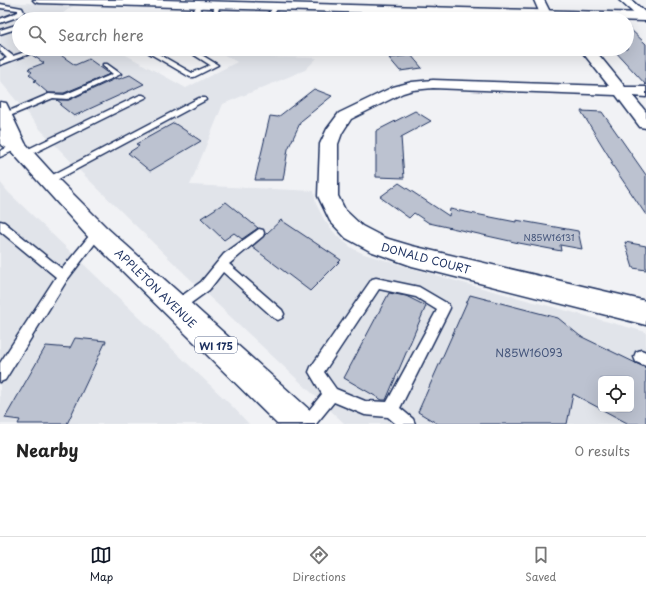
<!DOCTYPE html>
<style>
body{margin:0;font-family:"Playpen Sans",sans-serif;background:#f2f2f2;color:#222}
.controls{position:absolute;right:12px;bottom:12px;display:grid;overflow:hidden;border-radius:6px;box-shadow:0 4px 16px #0002}
.controls button{width:36px;height:36px;display:grid;place-items:center;padding:0;border:0;border-bottom:1px solid #e0e0e0;background:#fff;color:#222;font:20px sans-serif}
.list{margin:0;padding:0;list-style:none}
h2{display:flex;justify-content:space-between;align-items:center;height:52px;margin:0;padding:0 16px;font-size:17px}
h2 small{font-size:13px;font-weight:400;color:#767676}
.icon{flex:none;width:22px;height:22px;fill:none;stroke:currentColor;stroke-width:2;stroke-linecap:round;stroke-linejoin:round}
.map{position:relative;flex:none;width:646px;height:424px;overflow:hidden}
.search{position:absolute;background:#fff;box-shadow:0 4px 16px #0002;left:12px;right:12px;top:12px;height:44px;display:flex;align-items:center;gap:10px;box-sizing:border-box;padding:0 14px;border-radius:22px;color:#767676;font-size:15px}
.sheet{height:112px;background:#fff}
nav{display:flex;justify-content:space-around;align-items:center;box-sizing:border-box;height:56px;border-top:1px solid #e0e0e0;background:#fff;font-size:11px;color:#767676}
nav a{display:grid;justify-items:center;gap:2px}
nav .on{color:#111827}
.map>svg:first-child{display:block}
.built{fill:#e1e4ea;fill-rule:evenodd}
.building{fill:#bcc2d0;stroke:#1b2f5e}
.lines{fill:none;stroke-linecap:round;stroke-linejoin:round}
.service-casing{stroke:#1b2f5e;stroke-width:3}
.minor-casing{stroke:#1b2f5e;stroke-width:3}
.tertiary-casing{stroke:#1b2f5e;stroke-width:3}
.primary-casing{stroke:#1b2f5e;stroke-width:3}
.service{fill:#fff;fill-rule:evenodd}
.minor{fill:#fff;fill-rule:evenodd}
.tertiary{fill:#fff;fill-rule:evenodd}
.primary{fill:#fff;fill-rule:evenodd}
.labels{text-anchor:middle;dominant-baseline:central;stroke-width:4;stroke-linejoin:round;paint-order:stroke}
.number-label{font-size:9px;fill:#43547a}
.shield{fill:#fff;stroke:#5f6d8e;stroke-width:1}
.shield-label{font-size:10px;font-weight:bold;fill:#1b2f5e}
.street-label{font-size:11px;fill:#1b2f5e;stroke:#fff}
.near-number-label{font-size:11px;fill:#43547a}
</style>
<div class="map">
<svg width="646" height="424" viewBox="0 0 646 424">
<rect width="100%" height="100%" fill="#f1f2f5"/>
<filter id="ink" filterUnits="userSpaceOnUse"><feTurbulence type="fractalNoise" baseFrequency=".025" numOctaves="2"/><feDisplacementMap in="SourceGraphic" scale="8" xChannelSelector="R" yChannelSelector="G"/><feConvolveMatrix kernelMatrix="1 2 1 2 8 2 1 2 1" color-interpolation-filters="sRGB"/></filter>
<g filter="url(#ink)">
<g class="built">
<path d="M0,2L74,5L58,17L61,19H19V49H115L186,88L237,62L214,49H269L267,57L317,58L305,70L223,104L190,185L314,191L316,204L325,221L337,236L352,248L364,254L463,283L646,332V424H345L186,275L82,173L40,129L0,81ZM601,379H631V409H601Z"/>
<path d="M207,9L284,11L280,19H205Z"/>
<path d="M0,182L8,192L232,406L249,424H0Z"/>
</g>
<g class="building">
<path d="M627,26L646,44V85L613,49H627Z"/>
<path d="M44,49H52L75,65L89,59L110,74L64,93H48L34,81L36,80L29,74L32,72L28,69L44,63L32,55Z"/>
<path d="M411,55L422,68L400,71L389,58Z"/>
<path d="M130,75L144,84L74,116L60,105L62,104L57,100H69L117,78L119,79Z"/>
<path d="M314,89L332,96L301,121L288,149L283,180H255L270,116L278,117Z"/>
<path d="M415,111L431,121L401,137L404,178L376,177V131Z"/>
<path d="M581,111L602,112L646,175V215L611,163H613Z"/>
<path d="M174,123L201,141L150,171L128,153L139,146L136,144Z"/>
<path d="M399,183L449,216L450,209L516,222V220L578,231L582,249L560,245L561,251L519,243L429,223L414,213L409,218L380,197Z"/>
<path d="M226,202L258,228L242,239L234,233L224,240L201,218Z"/>
<path d="M281,220L341,260L310,291L252,247Z"/>
<path d="M625,242L646,246V270L633,268Z"/>
<path d="M389,293L406,296L426,306L386,400H382L344,378Z"/>
<path d="M470,295L558,318L580,336L646,368V424H629L601,409H631V379H601V409L573,394L567,424H438L418,412Z"/>
<path d="M75,338L106,341L67,424H18L20,420L5,418L46,346L70,348Z"/>
</g>
<g class="lines">
<defs>
<g id="service">
<path d="M0,4L22,8L24,12L20,16L0,23V19L18,12V10L0,8Z"/>
<path d="M198,4L203,5L198,13L197,19H191L192,13Z"/>
<path d="M215,4L220,5L218,11L221,13C233,16 253,20 265,15C270,13 272,9 274,6L279,7C276,10 274,15 270,17C259,23 224,19 213,13Z"/>
<path d="M41,17L45,18L46,19H38Z"/>
<path d="M19,24V28L0,34V30Z"/>
<path d="M0,46L13,56L34,49H43L0,65V61L7,58L0,51Z"/>
<path d="M156,49H165L157,53L192,73L210,65L185,49H192L218,65L194,77H190L149,53Z"/>
<path d="M103,64H107L121,74L68,99L53,98L0,120V115L49,94L64,95L113,74L103,66Z"/>
<path d="M140,95H143L147,97L28,156H22L21,154L22,152Z"/>
<path d="M199,98H205L206,100L51,183H45L43,181L45,179Z"/>
<path d="M17,143L20,144L21,146L20,148L0,157V151Z"/>
<path d="M0,221L4,222L62,269L94,230L98,229L102,230L103,233L67,280L5,380L0,382V363L56,277L0,231Z"/>
<path d="M259,229L263,230L264,233L263,236L229,264L282,310L284,314L282,318L278,320L274,318L223,272L209,290L180,311L176,313L172,311L170,307L172,303L201,282L224,254Z"/>
<path d="M376,278L419,287L448,304L450,308L400,408L413,419L415,424H396L388,417L365,415L334,402L316,424H300L302,419L322,394L309,372L311,367L372,279ZM379,289L416,297L437,310L387,402L365,401L336,389L324,372Z"/>
<path d="M641,350L646,352V366L636,362L634,357L636,352Z"/>
</g>
<g id="minor">
<path d="M534,0H544L551,14L549,16H541Z"/>
<path d="M619,0H631L646,13V19L639,18Z"/>
<path d="M580,49H594L625,87H646V97L633,96L646,112V128L640,127L616,95L433,88L413,90L403,93L351,119L342,133L338,144V196L345,210L362,226L385,238L412,246L646,301V325L412,266L370,251L346,238L330,221L318,196L320,144L327,129L339,113L393,87L412,82L433,80L609,86Z"/>
</g>
<path id="tertiary" d="M33,0H163L646,13V21L39,3L35,2Z"/>
<path id="primary" d="M0,102L6,103L8,107L25,143L55,176L106,227L312,412L316,424H277L90,239L10,150L0,144V130L1,131L0,127Z"/>
</defs>
<use href="#service" class="service-casing"/>
<use href="#minor" class="minor-casing"/>
<use href="#tertiary" class="tertiary-casing"/>
<use href="#primary" class="primary-casing"/>
<use href="#service" class="service"/>
<use href="#minor" class="minor"/>
<use href="#tertiary" class="tertiary"/>
<use href="#primary" class="primary"/>
</g>
</g>
<g class="labels">
<g class="number-label">
<text x="549" y="237">N85W16131</text>
</g>
<rect class="shield" x="195" y="337" width="42" height="16" rx="3"/>
<g class="shield-label">
<text x="216" y="345">WI 175</text>
</g>
<g class="street-label">
<text transform="translate(426 258) rotate(15)">DONALD COURT</text>
<text transform="translate(156 288) rotate(44)">APPLETON AVENUE</text>
</g>
<g class="near-number-label">
<text x="529" y="352">N85W16093</text>
</g>
</g>
</svg>
<div class="controls">
<button><svg class="icon" aria-label="locate" viewBox="0 0 24 24"><circle cx="12" cy="12" r="6"/><path d="M12 2v4M12 18v4M2 12h4M18 12h4"/></svg></button>
</div>
<div class="search"><svg class="icon" aria-label="search" viewBox="0 0 24 24"><circle cx="10" cy="10" r="6"/><path d="M15 15l6 6"/></svg>Search here</div>
</div>
<section class="sheet">
<h2>Nearby<small>0 results</small></h2>
<ul class="list">
</ul>
</section>
<nav>
<a class="on"><svg class="icon" aria-label="map" viewBox="0 0 24 24"><path d="M3 6l6-2 6 2 6-2v14l-6 2-6-2-6 2zM9 4v14M15 6v14"/></svg>Map</a>
<a><svg class="icon" aria-label="directions" viewBox="0 0 24 24"><path d="M12 3l9 9-9 9-9-9zM9 14v-3h6M13 9l2 2-2 2"/></svg>Directions</a>
<a><svg class="icon" aria-label="saved" viewBox="0 0 24 24"><path d="M7 4h10v16l-5-4-5 4z"/></svg>Saved</a>
</nav>
